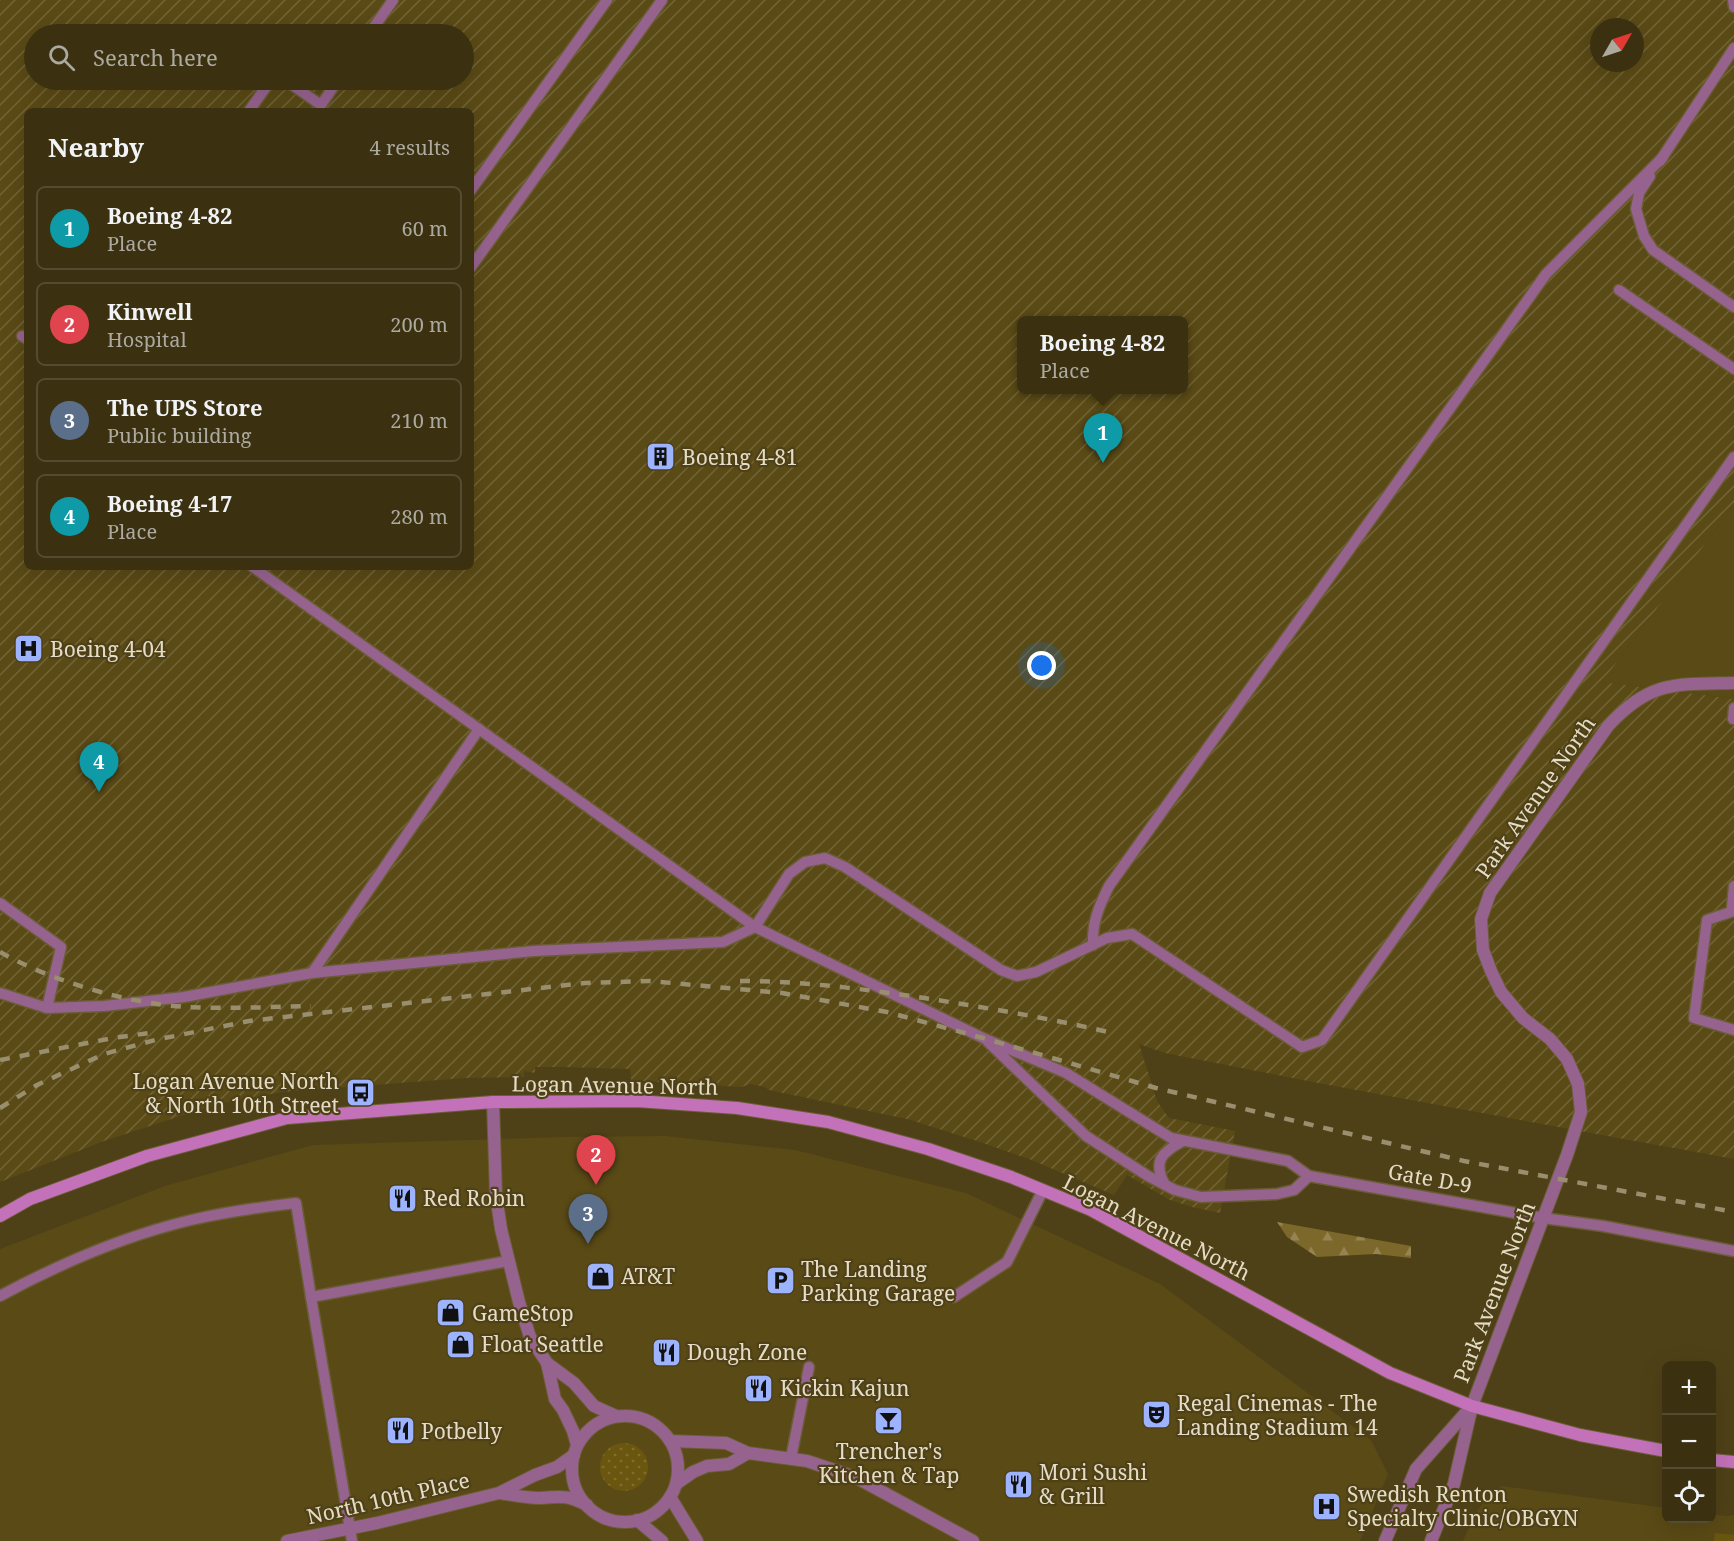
<!DOCTYPE html>
<meta charset="utf-8">
<style>
body{margin:0;font-family:"Noto Serif",serif;background:#463d1f;color:#f1f3f6}
.controls{position:absolute;right:18px;bottom:18px;display:grid;overflow:hidden;border-radius:9px;box-shadow:0 6px 24px #0002}
.controls button{width:54px;height:54px;display:grid;place-items:center;padding:0;border:0;border-bottom:2px solid #544c31;background:#3b3111;color:#f1f3f6;font:30px sans-serif}
.compass{position:absolute;left:1590px;top:18px;width:54px;height:54px;border-radius:50%;background:#3b3111;box-shadow:0 6px 24px #0002;rotate:51deg}
.you{position:absolute;left:1042px;top:666px;width:21px;height:21px;margin:-15px;border:4px solid #fff;border-radius:50%;background:#1a73e8;box-shadow:0 0 0 9px #1a73e833}
.badge{display:grid;place-items:center;width:39px;height:39px;border-radius:50%;background:#8c9099;color:#fff;font-size:20px;font-weight:700}
.pin{position:absolute;translate:-50% -50px;filter:drop-shadow(0 2px 3px #0008)}
.pin::after{content:'';position:absolute;top:32px;width:21px;height:18px;background:inherit;clip-path:polygon(0 0,100% 0,50% 100%)}
.popup{position:absolute;left:1017px;top:316px;width:171px;height:78px;box-sizing:border-box;display:grid;place-content:center;border-radius:9px;background:#3b3111;filter:drop-shadow(0 2px 4px #0005);font-size:20px;white-space:nowrap;color:#aca99f}
.popup b{font-size:22px;color:#f1f3f6}
.popup::after{content:'';position:absolute;left:50%;top:100%;margin-left:-12px;border:12px solid transparent;border-top-color:#3b3111}
.list{margin:0;padding:0;list-style:none}
h2{display:flex;justify-content:space-between;align-items:center;height:78px;margin:0;padding:0 24px;font-size:26px}
h2 small{font-size:20px;font-weight:400;color:#aca99f}
.list li{display:grid;grid-template-columns:39px 1fr auto;gap:18px;align-items:center;box-sizing:border-box;height:84px;margin:0 12px 12px;padding:0 12px;border:2px solid #544c31;border-radius:9px}
.list b{display:block;font-size:22px;white-space:nowrap}
.list p{margin:0;font-size:20px;white-space:nowrap;color:#aca99f}
.list em{font-size:20px;font-style:normal;color:#aca99f}
.icon{flex:none;width:33px;height:33px;fill:none;stroke:currentColor;stroke-width:2;stroke-linecap:round;stroke-linejoin:round}
.map{position:relative;flex:none;width:1734px;height:1541px;overflow:hidden}
.search{position:absolute;background:#3b3111;box-shadow:0 6px 24px #0002;left:24px;top:24px;width:450px;height:66px;display:flex;align-items:center;gap:15px;box-sizing:border-box;padding:0 21px;border-radius:33px;color:#aca99f;font-size:22px}
.panel{position:absolute;background:#3b3111;box-shadow:0 6px 24px #0002;left:24px;top:108px;width:450px;height:462px;border-radius:9px}
.map>svg:first-child{display:block}
.built{fill:#5a4a16}
.industrial{fill:url(#industrial-furrows);fill-rule:evenodd}
.grass{fill:url(#grass-dots)}
.forest{fill:url(#forest-firs)}
.park{fill:#6a560f}
.lines{fill:none;stroke-linecap:round;stroke-linejoin:round}
.service-casing{stroke:#6a5d36;stroke-width:13}
.minor-casing{stroke:#6a5d36;stroke-width:14}
.tertiary-casing{stroke:#6a5d36;stroke-width:14}
.secondary-casing{stroke:#6a5d36;stroke-width:14}
.service{stroke:#96638f;stroke-width:10}
.minor{stroke:#96638f;stroke-width:12}
.tertiary{stroke:#96638f;stroke-width:12}
.secondary{stroke:#c372b9;stroke-width:12}
.rail{stroke:#998e6e;stroke-width:4.5;stroke-dasharray:10 10;stroke-linecap:butt}
.labels{text-anchor:middle;dominant-baseline:central;stroke-width:4.5;stroke-linejoin:round;paint-order:stroke}
.poi-label{font-size:21px;fill:#e4dcc6;stroke:#4f4117;text-anchor:start}
.street-label{font-size:21px;fill:#e4dcc6;stroke:#4f4117}
</style>
<div class="map">
<svg width="1734" height="1541" viewBox="0 0 1734 1541">
<defs>
<pattern id="industrial-furrows" width="10" height="10" patternUnits="userSpaceOnUse" patternTransform="scale(1.5)"><rect width="10" height="10" fill="#5a4a16"/><path d="M-1 1l2-2M0 10L10 0M9 11l2-2" fill="none" stroke="#726436"/></pattern>
<pattern id="grass-dots" width="8" height="8" patternUnits="userSpaceOnUse" patternTransform="scale(1.5)"><rect width="8" height="8" fill="#6a560f"/><path d="M2 2h.1M6 6h.1" fill="none" stroke="#7f6e30" stroke-width="1.8" stroke-linecap="round"/></pattern>
<pattern id="forest-firs" width="22" height="20" patternUnits="userSpaceOnUse" patternTransform="scale(1.5)"><rect width="22" height="20" fill="#7c682b"/><path d="M5 1l3.5 6h-7zM16 11l3.5 6h-7z" fill="#958452"/></pattern>
</defs>
<rect width="100%" height="100%" fill="#4f4117"/>
<g class="built">
<path d="M1734,505V699L1602,682Z"/>
<path d="M665,1136L795,1150L966,1193L1160,1284L1371,1440L1388,1474L1360,1541H0V1249L165,1186L313,1145L563,1137Z"/>
<path d="M1501,1486L1666,1508V1518H1712V1514L1727,1516L1734,1515V1541H1463L1474,1515L1490,1494Z"/>
</g>
<path class="industrial" d="M0,0H1734V505L1602,682L1734,699V1159L1318,1083L1165,1053L1139,1044L1157,1101L1169,1118L1235,1131L1220,1213L1192,1207L1170,1200L1127,1175L1114,1195L1029,1159L977,1141L907,1119L769,1090L765,1087L751,1084L741,1087L631,1080L630,1069L565,1067H535V1073L524,1071V1077L465,1078L282,1092L217,1104L104,1141L0,1182ZM1599,27H1635V63H1599ZM34,34H464V80H34ZM27,111H471V567H27ZM1022,320H1184V390H1022Z"/>
<circle class="grass" cx="624" cy="1467" r="24"/>
<path class="forest" d="M1277,1222L1411,1246V1258L1376,1254L1317,1257L1287,1237Z"/>
<path class="park" d="M1715,1533L1734,1535V1541H1714Z"/>
<g class="lines">
<defs>
<g id="service">
<path d="M1733,0L1734,7"/>
<path d="M369,34L393,0"/>
<path d="M285,80L321,105L338,80"/>
<path d="M249,111L271,80"/>
<path d="M1660,161L1734,48"/>
<path d="M1650,176L1639,193L1636,209L1644,236L1653,250L1734,307"/>
<path d="M471,190L607,0"/>
<path d="M471,267L662,0"/>
<path d="M1619,290L1734,369"/>
<path d="M22,336L27,339"/>
<path d="M253,567L755,927L983,1038L1066,1073L1171,1138L1288,1161L1309,1176L1543,1218L1603,1226L1734,1251"/>
<path d="M1733,719L1734,708"/>
<path d="M1734,886L1732,907L1734,911"/>
<path d="M0,903L61,947L47,1008"/>
<path d="M1734,911L1707,920L1694,1018L1734,1030"/>
<path d="M1093,945C1092,922 1099,906 1109,886L1546,274L1663,157"/>
<path d="M312,973L479,729"/>
<path d="M0,993L47,1008L104,1006L184,997L312,973L534,951L723,942L755,927L789,874L805,862L825,858L845,867L1001,970L1017,976L1036,972L1107,938L1132,934L1302,1047L1322,1040L1734,457"/>
<path d="M988,1042L1086,1136L1148,1176L1175,1190L1201,1197L1277,1194L1294,1190L1309,1176"/>
<path d="M1165,1185C1152,1161 1162,1152 1183,1141"/>
<path d="M0,1296C61,1263 124,1236 191,1220C226,1212 261,1207 296,1203L311,1297"/>
<path d="M942,1296L954,1297L1007,1262L1043,1190"/>
<path d="M791,1458L809,1367"/>
<path d="M352,1541L311,1297L508,1261"/>
</g>
<g id="minor">
<path d="M670,1441L726,1443L748,1453L807,1461L855,1477L973,1541"/>
<path d="M676,1484L693,1472L707,1466L729,1464L748,1453"/>
<path d="M500,1493C513,1495 526,1498 539,1498C563,1497 563,1494 587,1505"/>
<path d="M287,1541L377,1523L499,1493L535,1475L557,1467L574,1455"/>
</g>
<g id="tertiary">
<path d="M493,1102L496,1195L501,1229L519,1302L530,1337L547,1363L574,1383L594,1406L616,1416"/>
<path d="M547,1363L555,1399L563,1410L573,1431L577,1445"/>
<circle cx="625" cy="1469" r="53"/>
<path d="M670,1497L697,1541"/>
<path d="M637,1520L662,1541"/>
<path d="M1385,1541L1416,1469L1471,1407"/>
<path d="M1431,1541L1454,1484L1472,1406L1567,1155L1581,1112L1578,1084L1567,1059L1550,1039L1523,1018L1501,992L1491,971L1483,950L1481,919L1490,893L1608,726C1650,680 1677,684 1734,683"/>
</g>
<g id="secondary">
<path d="M0,1216L30,1199L147,1156L287,1118L493,1102L637,1101L737,1108L828,1122L928,1149L1011,1177L1091,1210L1390,1373L1472,1406L1580,1435L1666,1451"/>
<path d="M1712,1460L1734,1462"/>
</g>
</defs>
<use href="#service" class="service-casing"/>
<use href="#minor" class="minor-casing"/>
<use href="#tertiary" class="tertiary-casing"/>
<use href="#secondary" class="secondary-casing"/>
<use href="#service" class="service"/>
<use href="#minor" class="minor"/>
<use href="#tertiary" class="tertiary"/>
<use href="#secondary" class="secondary"/>
<g class="rail">
<path d="M0,952C51,981 129,1004 187,1007C228,1009 270,1007 311,1006"/>
<path d="M740,981C806,981 872,990 937,1000C994,1009 1052,1019 1108,1032"/>
<path d="M0,1060L113,1038L157,1032"/>
<path d="M0,1108L37,1085L104,1054L155,1040L249,1021L585,983L650,981L782,993L887,1012L983,1038L1156,1088L1464,1161L1734,1212"/>
</g>
</g>
<defs>
<symbol id="building-square" viewBox="-11 -11 22 22"><rect x="-9" y="-9" width="18" height="18" rx="4" fill="#9eb3fd" stroke="#4f4117"/><path d="M-4-6H4V6H1V3H-1V6H-4ZM-2.5-4.3h1.7v1.8h-1.7ZM.8-4.3h1.7v1.8H.8ZM-2.5-1h1.7V.8h-1.7ZM.8-1h1.7V.8H.8Z" fill="#111"/></symbol>
<symbol id="hospital-square" viewBox="-11 -11 22 22"><rect x="-9" y="-9" width="18" height="18" rx="4" fill="#9eb3fd" stroke="#4f4117"/><path d="M-5-5h3v3.5h4V-5h3V5h-3V1.5h-4V5h-3Z" fill="#111"/></symbol>
<symbol id="bus-square" viewBox="-11 -11 22 22"><rect x="-9" y="-9" width="18" height="18" rx="4" fill="#9eb3fd" stroke="#4f4117"/><path d="M-5-6H5V4H4V6H2V4H-2V6H-4V4H-5ZM-3.5-4V0h7V-4ZM-3.5 1.2v1.5H-2V1.2ZM2 1.2v1.5H3.5V1.2Z" fill="#111"/></symbol>
<symbol id="restaurant-square" viewBox="-11 -11 22 22"><rect x="-9" y="-9" width="18" height="18" rx="4" fill="#9eb3fd" stroke="#4f4117"/><path d="M-5-6h1v4h1v-4h1v4h1v-4h1v5L-1.5 .5V6h-2V.5L-5-1ZM5-6V6H3V1.5H1.5Q1.5-4 5-6Z" fill="#111"/></symbol>
<symbol id="shop-square" viewBox="-11 -11 22 22"><rect x="-9" y="-9" width="18" height="18" rx="4" fill="#9eb3fd" stroke="#4f4117"/><path d="M-5-2.5h2.3a2.7 3.5 0 0 1 5.4 0H5L5.5 6h-11ZM-1.5-2.5h3a1.5 2.3 0 0 0-3 0Z" fill="#111"/></symbol>
<symbol id="parking-square" viewBox="-11 -11 22 22"><rect x="-9" y="-9" width="18" height="18" rx="4" fill="#9eb3fd" stroke="#4f4117"/><path d="M-3.5-5.5H1a3.5 3.5 0 0 1 0 7H-1V5.5H-3.5ZM-1-3.4V-.6H.8a1.4 1.4 0 0 0 0-2.8Z" fill="#111"/></symbol>
<symbol id="theatre-square" viewBox="-11 -11 22 22"><rect x="-9" y="-9" width="18" height="18" rx="4" fill="#9eb3fd" stroke="#4f4117"/><path d="M-5-5.5Q0-4 5-5.5V0Q5 5 0 6Q-5 5-5 0ZM-3.3-2.5H-1v1.5H-3.3ZM1-2.5H3.3v1.5H1ZM-2.8 1Q0 5.5 2.8 1Z" fill="#111"/></symbol>
<symbol id="bar-square" viewBox="-11 -11 22 22"><rect x="-9" y="-9" width="18" height="18" rx="4" fill="#9eb3fd" stroke="#4f4117"/><path d="M-6-5H6L.8 .8V4.5H3.5V6h-7V4.5H-.8V.8Z" fill="#111"/></symbol>
</defs>
<g fill-rule="evenodd">
<use href="#building-square" x="644" y="440" width="33" height="33"/>
<use href="#hospital-square" x="12" y="632" width="33" height="33"/>
<use href="#bus-square" x="344" y="1076" width="33" height="33"/>
<use href="#restaurant-square" x="386" y="1182" width="33" height="33"/>
<use href="#shop-square" x="584" y="1260" width="33" height="33"/>
<use href="#parking-square" x="764" y="1264" width="33" height="33"/>
<use href="#shop-square" x="434" y="1296" width="33" height="33"/>
<use href="#shop-square" x="444" y="1328" width="33" height="33"/>
<use href="#restaurant-square" x="650" y="1336" width="33" height="33"/>
<use href="#restaurant-square" x="742" y="1372" width="33" height="33"/>
<use href="#theatre-square" x="1140" y="1398" width="33" height="33"/>
<use href="#bar-square" x="872" y="1404" width="33" height="33"/>
<use href="#restaurant-square" x="384" y="1414" width="33" height="33"/>
<use href="#restaurant-square" x="1002" y="1468" width="33" height="33"/>
<use href="#hospital-square" x="1310" y="1490" width="33" height="33"/>
</g>
<g class="labels">
<g class="poi-label">
<text x="682" y="457">Boeing 4-81</text>
<text x="50" y="649">Boeing 4-04</text>
<text x="339" y="1081" text-anchor="end">Logan Avenue North<tspan x="339" dy="24">&amp; North 10th Street</tspan></text>
<text x="423" y="1198">Red Robin</text>
<text x="801" y="1269">The Landing<tspan x="801" dy="24">Parking Garage</tspan></text>
<text x="621" y="1276">AT&amp;T</text>
<text x="472" y="1313">GameStop</text>
<text x="481" y="1344">Float Seattle</text>
<text x="687" y="1352">Dough Zone</text>
<text x="780" y="1388">Kickin Kajun</text>
<text x="1177" y="1403">Regal Cinemas - The<tspan x="1177" dy="24">Landing Stadium 14</tspan></text>
<text x="421" y="1431">Potbelly</text>
<text x="889" y="1451" text-anchor="middle">Trencher's<tspan x="889" dy="24">Kitchen &amp; Tap</tspan></text>
<text x="1039" y="1472">Mori Sushi<tspan x="1039" dy="24">&amp; Grill</tspan></text>
<text x="1347" y="1494">Swedish Renton<tspan x="1347" dy="24">Specialty Clinic/OBGYN</tspan></text>
</g>
<g class="street-label">
<text transform="translate(1535 797) rotate(-55)">Park Avenue North</text>
<text transform="translate(615 1085) rotate(1)">Logan Avenue North</text>
<text transform="translate(1430 1178) rotate(10)">Gate D-9</text>
<text transform="translate(1157 1227) rotate(27)">Logan Avenue North</text>
<text transform="translate(1494 1292) rotate(-69)">Park Avenue North</text>
<text transform="translate(388 1498) rotate(-13)">North 10th Place</text>
</g>
</g>
</svg>
<div class="controls">
<button>+</button>
<button>−</button>
<button><svg class="icon" aria-label="locate" viewBox="0 0 24 24"><circle cx="12" cy="12" r="6"/><path d="M12 2v4M12 18v4M2 12h4M18 12h4"/></svg></button>
</div>
<svg class="compass" viewBox="-18 -18 36 36"><path d="M0-13l5 13h-10z" fill="#e53935"/><path d="M0 13l5-13h-10z" fill="#aca99f"/></svg>
<div class="you"></div>
<div class="pin badge" style="left:1103px;top:463px;background:#0f9aa8">1</div>
<div class="popup"><b>Boeing 4-82</b>Place</div>
<div class="pin badge" style="left:596px;top:1185px;background:#e0444e">2</div>
<div class="pin badge" style="left:588px;top:1244px;background:#5c6f8a">3</div>
<div class="pin badge" style="left:99px;top:792px;background:#0f9aa8">4</div>
<div class="search"><svg class="icon" aria-label="search" viewBox="0 0 24 24"><circle cx="10" cy="10" r="6"/><path d="M15 15l6 6"/></svg>Search here</div>
<section class="panel">
<h2>Nearby<small>4 results</small></h2>
<ul class="list">
<li><span class="badge" style="background:#0f9aa8">1</span><div><b>Boeing 4-82</b><p>Place</p></div><em>60 m</em></li>
<li><span class="badge" style="background:#e0444e">2</span><div><b>Kinwell</b><p>Hospital</p></div><em>200 m</em></li>
<li><span class="badge" style="background:#5c6f8a">3</span><div><b>The UPS Store</b><p>Public building</p></div><em>210 m</em></li>
<li><span class="badge" style="background:#0f9aa8">4</span><div><b>Boeing 4-17</b><p>Place</p></div><em>280 m</em></li>
</ul>
</section>
</div>
